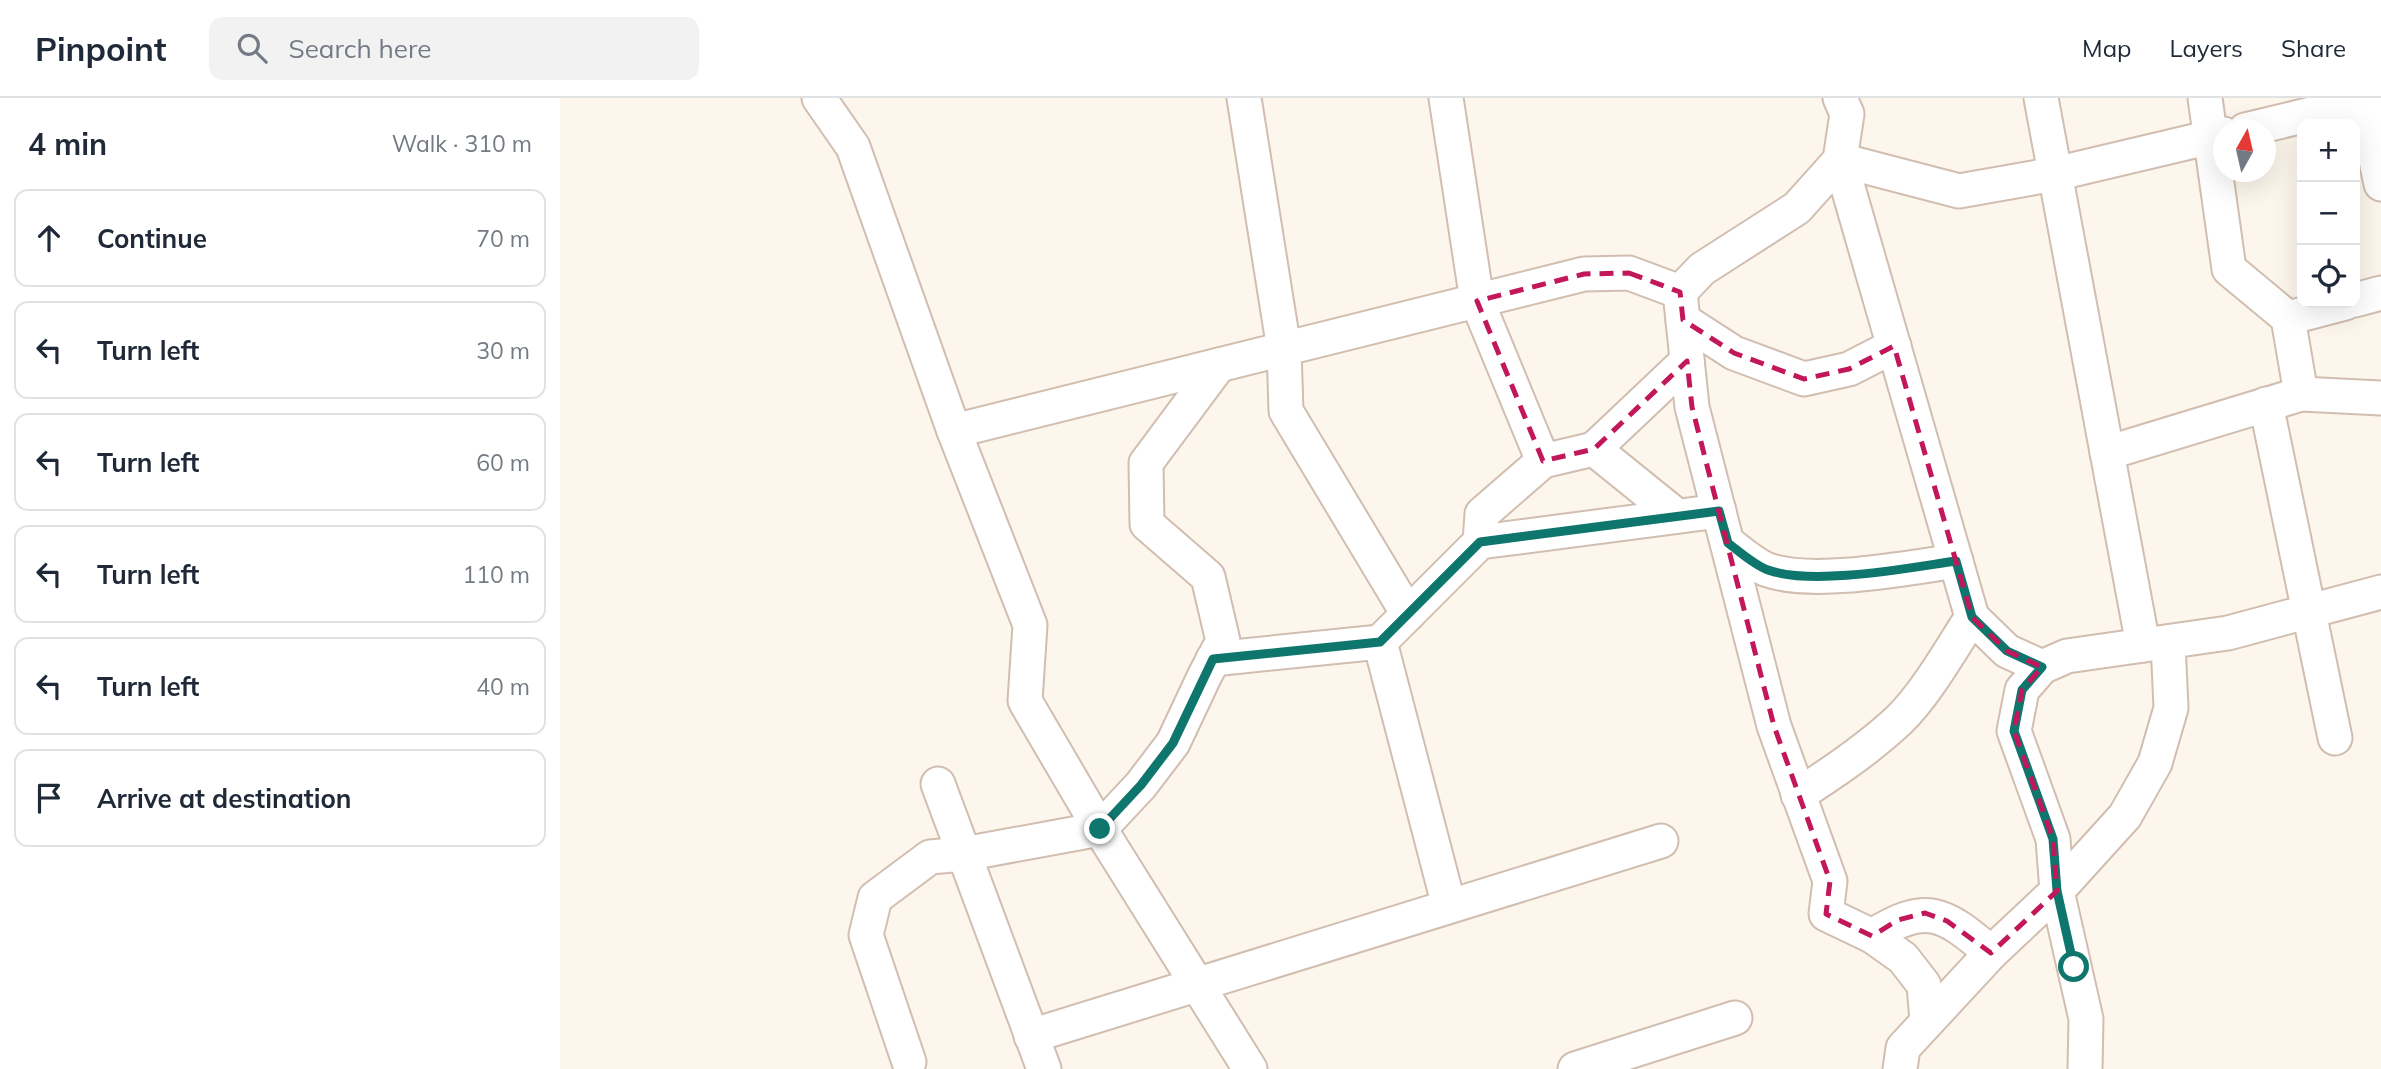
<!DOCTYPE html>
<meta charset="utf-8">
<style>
body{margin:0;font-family:Mulish,sans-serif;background:#f2f2f3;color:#1f2937}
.controls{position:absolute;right:21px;top:21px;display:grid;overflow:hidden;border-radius:14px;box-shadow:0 7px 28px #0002}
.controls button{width:63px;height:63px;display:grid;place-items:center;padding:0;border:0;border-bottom:2px solid #e0e1e3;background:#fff;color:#1f2937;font:35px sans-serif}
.compass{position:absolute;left:1653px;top:21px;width:63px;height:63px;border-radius:50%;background:#fff;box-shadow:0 7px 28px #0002;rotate:8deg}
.stop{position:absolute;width:21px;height:21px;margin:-16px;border:5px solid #0f766e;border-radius:50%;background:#fff}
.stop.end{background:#0f766e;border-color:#fff;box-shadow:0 2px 7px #0008}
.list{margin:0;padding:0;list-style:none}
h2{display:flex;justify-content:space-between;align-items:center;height:91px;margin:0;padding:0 28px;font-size:30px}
h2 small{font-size:23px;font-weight:400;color:#747a83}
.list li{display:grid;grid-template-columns:46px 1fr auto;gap:21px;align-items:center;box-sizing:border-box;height:98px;margin:0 14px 14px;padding:0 14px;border:2px solid #e0e1e3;border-radius:14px}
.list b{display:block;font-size:26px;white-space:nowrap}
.list em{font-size:23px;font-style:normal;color:#747a83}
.icon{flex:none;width:38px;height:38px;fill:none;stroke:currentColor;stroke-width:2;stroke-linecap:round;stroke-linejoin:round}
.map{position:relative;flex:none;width:1821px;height:971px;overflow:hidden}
header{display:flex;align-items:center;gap:42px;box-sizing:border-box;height:98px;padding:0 35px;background:#fff;border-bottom:2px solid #e0e1e3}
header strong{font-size:33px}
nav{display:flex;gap:38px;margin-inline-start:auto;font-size:24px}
.search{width:490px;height:63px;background:#f2f2f3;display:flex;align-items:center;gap:18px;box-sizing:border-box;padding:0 24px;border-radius:14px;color:#747a83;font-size:26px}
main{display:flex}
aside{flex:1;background:#fff}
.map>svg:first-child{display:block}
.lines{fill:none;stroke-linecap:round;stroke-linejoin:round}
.street-casing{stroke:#d1beb0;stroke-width:37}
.street{stroke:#fff;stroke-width:33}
.route{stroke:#0f766e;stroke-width:9}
.marked{fill:none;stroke:#c2185b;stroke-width:5;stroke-dasharray:14 9;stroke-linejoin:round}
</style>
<header>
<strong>Pinpoint</strong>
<div class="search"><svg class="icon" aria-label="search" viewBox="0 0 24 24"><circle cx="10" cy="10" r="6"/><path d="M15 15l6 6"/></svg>Search here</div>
<nav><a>Map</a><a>Layers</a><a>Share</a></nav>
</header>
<main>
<aside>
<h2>4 min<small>Walk · 310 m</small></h2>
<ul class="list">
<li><svg class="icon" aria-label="ahead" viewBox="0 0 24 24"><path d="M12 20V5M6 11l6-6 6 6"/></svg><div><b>Continue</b></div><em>70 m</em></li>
<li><svg class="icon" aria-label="left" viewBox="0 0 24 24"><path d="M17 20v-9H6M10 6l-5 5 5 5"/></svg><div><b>Turn left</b></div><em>30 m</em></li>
<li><svg class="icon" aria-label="left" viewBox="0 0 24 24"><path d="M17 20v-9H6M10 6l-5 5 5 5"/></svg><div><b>Turn left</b></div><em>60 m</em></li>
<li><svg class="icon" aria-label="left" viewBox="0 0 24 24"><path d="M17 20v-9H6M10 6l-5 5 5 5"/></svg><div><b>Turn left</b></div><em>110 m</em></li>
<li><svg class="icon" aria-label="left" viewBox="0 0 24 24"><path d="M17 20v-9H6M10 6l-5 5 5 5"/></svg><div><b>Turn left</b></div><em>40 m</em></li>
<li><svg class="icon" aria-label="arrive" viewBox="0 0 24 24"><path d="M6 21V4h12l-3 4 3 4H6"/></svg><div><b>Arrive at destination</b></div></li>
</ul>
</aside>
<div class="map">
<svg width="1821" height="971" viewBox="0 0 1821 971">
<rect width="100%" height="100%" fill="#fdf6ec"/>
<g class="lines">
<defs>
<g id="street">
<path d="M259,0L293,49L394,333L470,527L465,603L540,731L690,971"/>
<path d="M684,0L724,251L726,313L848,516"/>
<path d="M886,0L917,203L983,363"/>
<path d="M1481,0L1583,547"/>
<path d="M1645,0L1669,171L1728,220L1785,205"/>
<path d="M1803,0L1821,86"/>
<path d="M1685,32L1818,0"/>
<path d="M1280,62L1412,519L1447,553L1482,569"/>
<path d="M1280,62L1399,93L1495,76L1664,36"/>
<path d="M1120,194L1132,309L1214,628L1270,783L1266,816L1312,838C1367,804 1383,814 1431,855"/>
<path d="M1795,202L1821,195"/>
<path d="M1728,220L1741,296"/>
<path d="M1123,222L1174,255L1244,281L1289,271L1334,248"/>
<path d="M1706,306L1775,640"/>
<path d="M394,333L1024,176L1069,175L1120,194L1142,171L1237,110L1280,62L1287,16L1280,0"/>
<path d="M1034,351L1127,263"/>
<path d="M1547,355L1741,296L1821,300"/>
<path d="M920,444L922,416L983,363L1034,351L1117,418"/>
<path d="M1168,445C1180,454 1194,467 1208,472C1254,488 1347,470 1396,463"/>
<path d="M653,561L820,544"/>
<path d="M378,686L484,971"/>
<path d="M1238,697C1274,674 1308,651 1339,622C1366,596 1391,551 1412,519"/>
<path d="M889,808L820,544L920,444L1159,413"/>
<path d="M1312,838L1343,860L1364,887L1367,923"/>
<path d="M471,938L1101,743"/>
<path d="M349,964L306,837L315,800L370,759L404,756L540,731L581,687L613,645L645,577L663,543L648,479L587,426L586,365L659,267"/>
<path d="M1015,971L1175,920"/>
<path d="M1340,971L1343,950L1431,855L1497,793L1493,741L1454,633L1462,592L1482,569L1507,558L1668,535L1821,494"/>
<path d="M1525,971L1526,921L1497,793L1565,718L1595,665L1611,610L1608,544"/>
</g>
</defs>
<use href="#street" class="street-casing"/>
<use href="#street" class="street"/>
</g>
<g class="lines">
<path class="route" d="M540,731L581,687L613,645L653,561L820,544L920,444L1159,413L1168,445C1180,454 1194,467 1208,472C1254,488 1347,470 1396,463L1412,519L1447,553L1482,569L1462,592L1454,633L1493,741L1497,793L1514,869"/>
</g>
<path class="marked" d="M1069,175L1120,194L1123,222L1174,255L1244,281L1289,271L1334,248L1412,519L1447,553L1482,569L1462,592L1454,633L1493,741L1497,793L1431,855L1387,823L1365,815L1338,822L1312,838L1266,816L1270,783L1214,628L1132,309L1127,263L1034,351L983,363L917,203L1024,176Z"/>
</svg>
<div class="controls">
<button>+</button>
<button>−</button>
<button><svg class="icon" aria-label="locate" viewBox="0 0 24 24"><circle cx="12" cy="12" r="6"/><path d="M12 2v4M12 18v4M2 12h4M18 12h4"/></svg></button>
</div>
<svg class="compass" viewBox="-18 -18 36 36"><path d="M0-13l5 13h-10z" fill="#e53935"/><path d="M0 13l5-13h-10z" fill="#747a83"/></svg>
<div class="stop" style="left:1514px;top:869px"></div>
<div class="stop end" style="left:540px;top:731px"></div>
</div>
</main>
